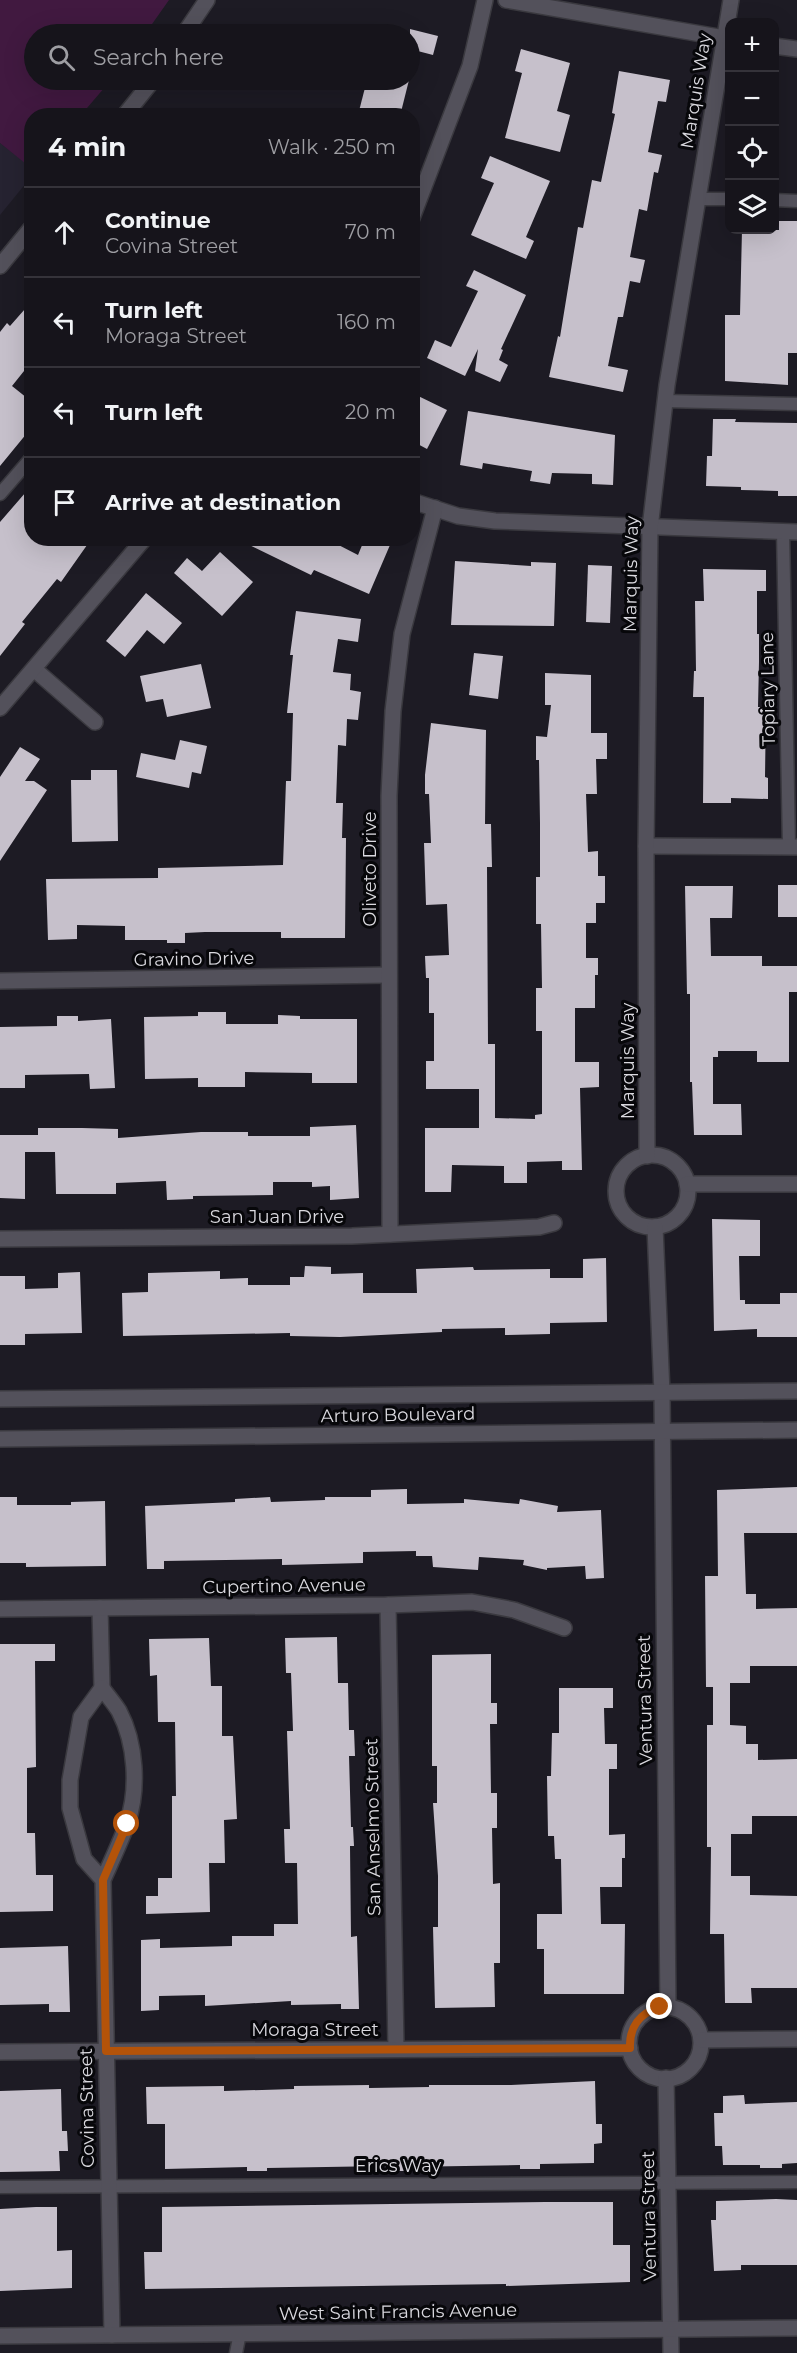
<!DOCTYPE html>
<meta charset="utf-8">
<style>
body{margin:0;font-family:Montserrat,sans-serif;background:#232128;color:#f1f3f6}
.controls{position:absolute;right:18px;top:18px;display:grid;overflow:hidden;border-radius:12px;box-shadow:0 6px 24px #0002}
.controls button{width:54px;height:54px;display:grid;place-items:center;padding:0;border:0;border-bottom:2px solid #35333a;background:#16141b;color:#f1f3f6;font:30px sans-serif}
.stop{position:absolute;width:18px;height:18px;margin:-14px;border:4px solid #b45309;border-radius:50%;background:#fff}
.stop.end{background:#b45309;border-color:#fff;box-shadow:0 2px 6px #0008}
.list{margin:0;padding:0;list-style:none}
h2{display:flex;justify-content:space-between;align-items:center;height:78px;margin:0;padding:0 24px;font-size:26px}
h2 small{font-size:20px;font-weight:400;color:#9e9ea3}
.list li{display:grid;grid-template-columns:39px 1fr auto;gap:18px;align-items:center;box-sizing:border-box;height:90px;padding:0 24px;border-top:2px solid #35333a}
.list b{display:block;font-size:22px;white-space:nowrap}
.list p{margin:0;font-size:20px;white-space:nowrap;color:#9e9ea3}
.list em{font-size:20px;font-style:normal;color:#9e9ea3}
.icon{flex:none;width:33px;height:33px;fill:none;stroke:currentColor;stroke-width:2;stroke-linecap:round;stroke-linejoin:round}
.map{position:relative;flex:none;width:797px;height:2353px;overflow:hidden}
.search{position:absolute;background:#16141b;box-shadow:0 6px 24px #0002;left:24px;top:24px;width:396px;height:66px;display:flex;align-items:center;gap:15px;box-sizing:border-box;padding:0 21px;border-radius:33px;color:#9e9ea3;font-size:22px}
.panel{position:absolute;background:#16141b;box-shadow:0 6px 24px #0002;left:24px;top:108px;width:396px;height:438px;border-radius:24px}
.map>svg:first-child{display:block}
.built{fill:#262331}
.green{fill:#411940}
.building{fill:#c6c0cb}
.lines{fill:none;stroke-linecap:round;stroke-linejoin:round}
.lane-casing{stroke:#3a393f;stroke-width:15}
.street-casing{stroke:#3a393f;stroke-width:18}
.secondary-casing{stroke:#3a393f;stroke-width:18}
.lane{stroke:#53515b;stroke-width:12}
.street{stroke:#53515b;stroke-width:15}
.secondary{stroke:#53515b;stroke-width:15}
.route{stroke:#b45309;stroke-width:8}
.labels{text-anchor:middle;dominant-baseline:central;stroke-width:6;stroke-linejoin:round;paint-order:stroke}
.street-label{font-size:18px;fill:#dad9df;stroke:#07070a}
</style>
<div class="map">
<svg width="797" height="2353" viewBox="0 0 797 2353">
<rect width="100%" height="100%" fill="#1d1b24"/>
<path class="built" d="M0,143L32,168L31,177L0,215Z"/>
<path class="green" d="M0,0H169L145,34H34V80H111L81,115L32,116L31,168L0,143Z"/>
<g class="building">
<path d="M410,29L438,36L433,55L410,49Z"/>
<path d="M521,49L570,63L557,111L570,115L560,152L505,138L522,73L515,71Z"/>
<path d="M619,71L670,80L666,102L658,101L648,152L662,155L658,173L654,172L647,211L639,209L630,257L645,260L640,283L630,281L623,317H618L608,366L628,370L623,392L549,377L558,336L560,337L578,227L583,228L592,180L601,182L615,114L612,113Z"/>
<path d="M367,80H409L400,116H377L359,111Z"/>
<path d="M490,156L550,181L526,237L534,241L526,259L471,235L494,183L481,178Z"/>
<path d="M779,221H797V353H788V385L725,381V315H740L742,230H779Z"/>
<path d="M474,270L526,295L501,349L503,350L499,360L508,365L500,382L475,371L478,349L465,376L427,358L435,340L451,347L478,291L466,286Z"/>
<path d="M32,301V361L12,386L32,402V427L0,466V332L7,323L10,326Z"/>
<path d="M412,393L447,410L427,449L412,441Z"/>
<path d="M468,411L615,435L613,485L592,484V474L552,473L550,484L530,481L532,471L483,463L482,469L460,465Z"/>
<path d="M713,419H736L735,422L797,423V496H778V491L741,490V487L706,486L707,456H712Z"/>
<path d="M32,485V538H92L61,582L57,579L22,622L25,624L0,656V522Z"/>
<path d="M235,538H325L358,555L365,538H393L369,594L314,570L311,575Z"/>
<path d="M220,552L253,582L222,616L174,573L187,558L202,571Z"/>
<path d="M455,561L531,566V562L556,563L554,626L451,625Z"/>
<path d="M588,565L612,566L610,623L586,622Z"/>
<path d="M703,569L766,570V591H757V634H759V662L758,707H766L765,777L768,778V799L731,798V803H703L704,697H693L694,671H696L695,601H704Z"/>
<path d="M146,593L182,623L164,644L147,630L125,657L106,641Z"/>
<path d="M296,611L361,619L358,642L338,639L333,672L351,674L350,690L361,692L358,720L347,719L346,746L338,745L336,803H343L342,838H346L345,938H281V932H205L185,933V943H167V940H125V926L77,925V939L48,940L46,879L158,878V868L283,865L286,781H291L293,713H287L293,655H290Z"/>
<path d="M474,653L503,656L498,699L469,695Z"/>
<path d="M201,664L211,708L167,717L163,699L146,702L140,676Z"/>
<path d="M545,673L591,675V733H607V759H596L597,794H586L588,852L598,851V876H605V903H596V923H586V958H598V975H595V1008H575V1062H599V1087L580,1088L582,1170H562V1161L527,1162V1183H504V1166L452,1165L451,1192H425V1128H479V1089H426V1061H434V1013H429V978H426L425,956L449,955L447,904L426,905L424,843H431L429,794H425V775L431,723L486,730L485,824H491L492,867H487L488,1044H495V1118L535,1119V1115L542,1114V1031H536V988H542L541,924H536V877H540V823L539,760H536V736L547,737L551,705H545Z"/>
<path d="M180,740L207,746L201,774L192,772L189,788L136,777L141,753L175,760Z"/>
<path d="M20,747L40,759L25,781H34L47,790L0,861V777Z"/>
<path d="M91,770H117L118,841L72,842L71,780H91Z"/>
<rect x="778" y="885" width="19" height="32"/>
<path d="M685,886H733L732,918H710L711,956H762V966H797V992H789V1062H757V1051H718V1057H713V1104H741L742,1135H694L692,1082H690V994H687Z"/>
<path d="M198,1012H226V1024H278V1015L300,1016V1019H357V1083H312V1073L245,1072V1087H198V1078L145,1079L144,1017L198,1016Z"/>
<path d="M57,1016H78V1021L111,1019L115,1088L90,1089L89,1074L25,1075V1088H0V1027L57,1026Z"/>
<path d="M356,1125L359,1198L330,1200V1186L312,1187V1182H273V1195L193,1196V1199L167,1200L166,1181L116,1183V1194H56L55,1152H25V1199L0,1198V1135H38V1128H82L118,1129V1138L201,1132H248V1136H310V1127Z"/>
<path d="M712,1219L760,1220V1256H739L740,1300H745V1304H780V1293H797V1337H757V1329L714,1331Z"/>
<path d="M606,1258L607,1322L550,1323V1334L505,1335V1328L442,1329V1332L340,1337L290,1336V1333L123,1336L122,1293L148,1292V1273L220,1271V1279L248,1278V1285H290V1277H304L305,1266L331,1267V1274L363,1273V1293H417L416,1269L473,1267L474,1270L550,1269V1278H583V1259Z"/>
<path d="M80,1272L82,1333L25,1334V1345H0V1276H25V1289L58,1288V1273Z"/>
<path d="M797,1487V1533H744L746,1594H756V1609L797,1608V1666H750V1683H730V1725L746,1726V1744H758V1760L797,1759V1816H752V1834H731V1876H750V1895L797,1896V1988H751L752,2003H725L724,1934H710L711,1847H707V1725H713V1687H706L705,1576H718L717,1490Z"/>
<path d="M407,1489V1504L464,1503V1499L519,1504L520,1499L558,1506L557,1512L601,1510L604,1578L586,1579L585,1566L547,1568V1570L523,1565L524,1560L479,1557L478,1570L433,1567L432,1556H416V1551L363,1552V1563L282,1565V1559L164,1561V1569H147L145,1506L235,1502V1499L270,1497L271,1502L325,1500V1497H371V1490Z"/>
<path d="M0,1497H17V1505H71V1502L105,1501L106,1566L26,1567V1563H0Z"/>
<path d="M337,1637L338,1683H348L349,1730H354L355,1756H349L351,1827H353L354,1846H350L351,1937L357,1936L359,2009H341V2004L291,2005V2001L205,2006V1995L159,1996V2010L141,2011V1940L160,1939V1948L232,1946V1936H274V1924H298L297,1863H285L284,1829H290L287,1731H293L291,1673H286L285,1638Z"/>
<path d="M209,1638L211,1686H222V1736H233L237,1819L224,1820L225,1863H209L210,1912L146,1914V1896H158V1878H172V1796H176L175,1722H158L157,1675L150,1676L149,1639Z"/>
<path d="M0,1644H55V1661H35L36,1767L27,1768V1833H35L36,1875H53V1911L0,1912Z"/>
<path d="M491,1654V1703H497V1724H490L491,1793H497V1828H492L493,1884L500,1883V1963H494L495,2007L435,2008L433,1927H438V1876L433,1803H437V1766H432V1655Z"/>
<path d="M559,1688H613V1708H604L605,1744H617V1769H609V1835L625,1834V1858H622V1887H600L601,1924H625L624,1994H544V1949H537V1914H562L561,1859H555L554,1836H548L547,1776H551L552,1733H559Z"/>
<path d="M68,1946L70,2012H49V2004L0,2005V1948Z"/>
<path d="M595,2081L596,2124H602V2143L594,2144V2163L540,2164V2169H520V2165L404,2167V2171H385V2166L267,2168V2171H247V2167L165,2169V2124H147L146,2087L224,2086V2091L294,2089V2086L369,2085V2088L429,2087V2085H511Z"/>
<path d="M61,2089L62,2131H67L68,2151H59L60,2171L0,2172V2091Z"/>
<path d="M744,2095L745,2104L797,2102V2163L782,2164V2168H760V2165H723L722,2146H715L714,2113H723V2096Z"/>
<path d="M776,2199L797,2200V2265H741V2270L714,2271L711,2220H716V2201Z"/>
<path d="M546,2202H613V2245H630V2282L506,2286V2284L145,2289L144,2252H162V2207Z"/>
<path d="M36,2207H57V2251L72,2250V2288L0,2291V2209Z"/>
</g>
<g class="lines">
<defs>
<g id="lane">
<path d="M698,199H730"/>
<path d="M774,200L797,201"/>
<path d="M665,401L797,404"/>
<path d="M0,494L32,457"/>
<path d="M783,531L789,846"/>
<path d="M0,2187L797,2182"/>
<path d="M236,2353L240,2333"/>
</g>
<g id="street">
<path d="M506,0L730,39"/>
<path d="M184,34L207,0"/>
<path d="M774,46L797,49"/>
<path d="M124,116L153,80"/>
<path d="M412,218L470,66L485,0"/>
<path d="M0,266L32,227"/>
<path d="M412,501L458,516L495,521L797,532"/>
<path d="M34,669L95,722"/>
<path d="M0,708L145,538"/>
<path d="M646,846L797,847"/>
<path d="M0,981L389,975"/>
<circle cx="652" cy="1191" r="36"/>
<path d="M647,1156L646,846L650,528L667,385L731,0"/>
<path d="M687,1184H797"/>
<path d="M655,1227L662,1393L668,2007"/>
<path d="M390,1234L389,796L393,711L402,634L435,508"/>
<path d="M0,1239L352,1236L539,1227L554,1223"/>
<path d="M388,1605L396,2049"/>
<path d="M100,1608L102,1688"/>
<path d="M0,1609L388,1605L472,1602L514,1610L564,1628"/>
<path d="M103,1880L84,1859L70,1808V1780L81,1717L102,1688C107,1695 114,1703 119,1711C136,1743 139,1789 127,1824C120,1843 111,1862 103,1880L112,2335"/>
<circle cx="665" cy="2043" r="36"/>
<path d="M702,2040L797,2039"/>
<path d="M0,2052L630,2048"/>
<path d="M666,2078L671,2353"/>
<path d="M0,2336L797,2328"/>
</g>
<g id="secondary">
<path d="M0,1399L797,1391"/>
<path d="M0,1439L797,1430"/>
</g>
</defs>
<use href="#lane" class="lane-casing"/>
<use href="#street" class="street-casing"/>
<use href="#secondary" class="secondary-casing"/>
<use href="#lane" class="lane"/>
<use href="#street" class="street"/>
<use href="#secondary" class="secondary"/>
</g>
<g class="lines">
<path class="route" d="M127,1824L103,1880L106,2051L630,2048C629,2027 640,2013 660,2007"/>
</g>
<g class="labels">
<g class="street-label">
<text transform="translate(696 91) rotate(-81)">Marquis Way</text>
<text transform="translate(631 574) rotate(-89)">Marquis Way</text>
<text transform="translate(768 689) rotate(-91)">Topiary Lane</text>
<text transform="translate(370 869) rotate(-90)">Oliveto Drive</text>
<text transform="translate(194 959) rotate(-1)">Gravino Drive</text>
<text transform="translate(628 1061) rotate(-90)">Marquis Way</text>
<text x="277" y="1217">San Juan Drive</text>
<text transform="translate(398 1415) rotate(-1)">Arturo Boulevard</text>
<text transform="translate(284 1586) rotate(-1)">Cupertino Avenue</text>
<text transform="translate(645 1700) rotate(-91)">Ventura Street</text>
<text transform="translate(373 1827) rotate(-91)">San Anselmo Street</text>
<text x="315" y="2030">Moraga Street</text>
<text transform="translate(87 2108) rotate(-91)">Covina Street</text>
<text x="398" y="2166">Erics Way</text>
<text transform="translate(649 2216) rotate(-91)">Ventura Street</text>
<text transform="translate(398 2312) rotate(-1)">West Saint Francis Avenue</text>
</g>
</g>
</svg>
<div class="controls">
<button>+</button>
<button>−</button>
<button><svg class="icon" aria-label="locate" viewBox="0 0 24 24"><circle cx="12" cy="12" r="6"/><path d="M12 2v4M12 18v4M2 12h4M18 12h4"/></svg></button>
<button><svg class="icon" aria-label="layers" viewBox="0 0 24 24"><path d="M12 4l9 5-9 5-9-5zM3 14l9 5 9-5"/></svg></button>
</div>
<div class="stop" style="left:127px;top:1824px"></div>
<div class="stop end" style="left:660px;top:2007px"></div>
<div class="search"><svg class="icon" aria-label="search" viewBox="0 0 24 24"><circle cx="10" cy="10" r="6"/><path d="M15 15l6 6"/></svg>Search here</div>
<section class="panel">
<h2>4 min<small>Walk · 250 m</small></h2>
<ul class="list">
<li><svg class="icon" aria-label="ahead" viewBox="0 0 24 24"><path d="M12 20V5M6 11l6-6 6 6"/></svg><div><b>Continue</b><p>Covina Street</p></div><em>70 m</em></li>
<li><svg class="icon" aria-label="left" viewBox="0 0 24 24"><path d="M17 20v-9H6M10 6l-5 5 5 5"/></svg><div><b>Turn left</b><p>Moraga Street</p></div><em>160 m</em></li>
<li><svg class="icon" aria-label="left" viewBox="0 0 24 24"><path d="M17 20v-9H6M10 6l-5 5 5 5"/></svg><div><b>Turn left</b></div><em>20 m</em></li>
<li><svg class="icon" aria-label="arrive" viewBox="0 0 24 24"><path d="M6 21V4h12l-3 4 3 4H6"/></svg><div><b>Arrive at destination</b></div></li>
</ul>
</section>
</div>
